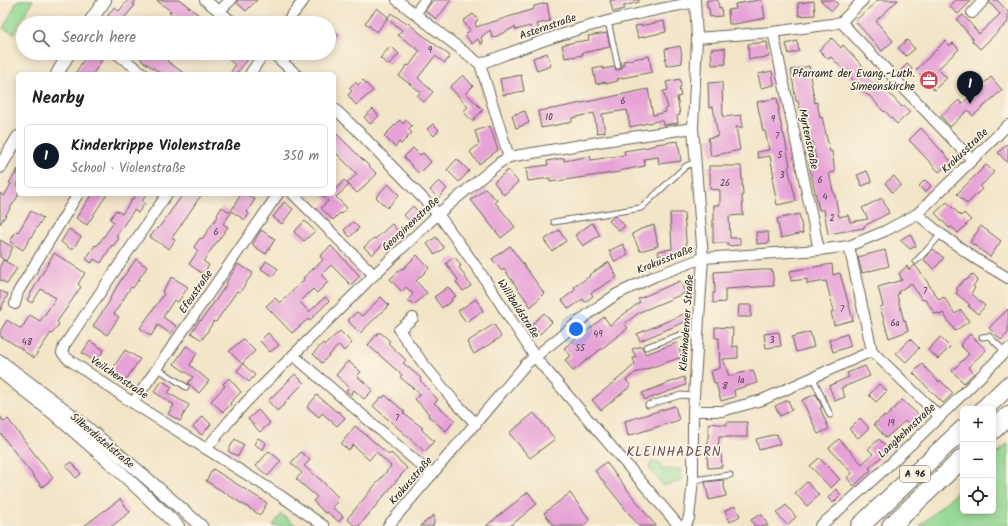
<!DOCTYPE html>
<meta charset="utf-8">
<style>
body{margin:0;font-family:Kalam,sans-serif;background:#f2f2f2;color:#202124}
.controls{position:absolute;right:12px;bottom:12px;display:grid;overflow:hidden;border-radius:6px;box-shadow:0 2px 10px #0003}
.controls button{width:36px;height:36px;display:grid;place-items:center;padding:0;border:0;border-bottom:1px solid #e0e0e0;background:#fff;color:#202124;font:20px sans-serif}
.you{position:absolute;left:576px;top:329px;width:14px;height:14px;margin:-10px;border:3px solid #fff;border-radius:50%;background:#1a73e8;box-shadow:0 0 0 6px #1a73e833}
.badge{display:grid;place-items:center;width:26px;height:26px;border-radius:50%;background:#111827;color:#fff;font-size:13px;font-weight:700}
.pin{position:absolute;translate:-50% -33px;filter:drop-shadow(0 1px 2px #0008)}
.pin::after{content:'';position:absolute;top:21px;width:14px;height:12px;background:inherit;clip-path:polygon(0 0,100% 0,50% 100%)}
.list{margin:0;padding:0;list-style:none}
h2{display:flex;justify-content:space-between;align-items:center;height:52px;margin:0;padding:0 16px;font-size:17px}
h2 small{font-size:13px;font-weight:400;color:#757577}
.list li{display:grid;grid-template-columns:26px 1fr auto;gap:12px;align-items:center;box-sizing:border-box;height:64px;margin:0 8px 8px;padding:0 8px;border:1px solid #e0e0e0;border-radius:6px}
.list b{display:block;font-size:15px;white-space:nowrap}
.list p{margin:0;font-size:13px;white-space:nowrap;color:#757577}
.list em{font-size:13px;font-style:normal;color:#757577}
.icon{flex:none;width:22px;height:22px;fill:none;stroke:currentColor;stroke-width:2;stroke-linecap:round;stroke-linejoin:round}
.map{position:relative;flex:none;width:1008px;height:526px;overflow:hidden}
.search{position:absolute;background:#fff;box-shadow:0 2px 10px #0003;left:16px;top:16px;width:320px;height:44px;display:flex;align-items:center;gap:10px;box-sizing:border-box;padding:0 14px;border-radius:22px;color:#757577;font-size:15px}
.panel{position:absolute;background:#fff;box-shadow:0 2px 10px #0003;left:16px;top:72px;width:320px;height:124px;border-radius:6px}
.map>svg:first-child{display:block}
.green{fill:#90d791;stroke:#567a56}
.building{fill:#e6a1d7}
.lines{fill:none;stroke-linecap:round;stroke-linejoin:round}
.service-casing{stroke:#676258;stroke-width:7}
.minor-casing{stroke:#676258;stroke-width:12}
.tertiary-casing{stroke:#676258;stroke-width:14}
.motorway-casing{stroke:#676258;stroke-width:20}
.service{stroke:#fff;stroke-width:5}
.minor{stroke:#fff;stroke-width:10}
.tertiary{stroke:#fff;stroke-width:12}
.motorway{stroke:#fff;stroke-width:18}
.labels{text-anchor:middle;dominant-baseline:central;stroke-width:3.5;stroke-linejoin:round;paint-order:stroke}
.number-label{font-size:9px;fill:#4e3d4b}
.shield{fill:#fcf5e5;stroke:#5f5d58;stroke-width:1}
.shield-label{font-size:10px;font-weight:bold;fill:#1c1c1c}
.street-label{font-size:11px;fill:#1c1c1c;stroke:#fcf5e5}
.poi-label{font-size:11px;fill:#1c1c1c;stroke:#fcf5e5;text-anchor:end}
.quarter-label{font-size:13px;letter-spacing:1px;fill:#634b5d;stroke:#fcf5e5}
</style>
<div class="map">
<svg width="1008" height="526" viewBox="0 0 1008 526">
<rect width="100%" height="100%" fill="#fcf5e5"/>
<filter id="ink" filterUnits="userSpaceOnUse"><feTurbulence type="fractalNoise" baseFrequency=".025" numOctaves="2"/><feDisplacementMap in="SourceGraphic" scale="8" xChannelSelector="R" yChannelSelector="G"/><feConvolveMatrix kernelMatrix="1 2 1 2 8 2 1 2 1" color-interpolation-filters="sRGB"/></filter>
<filter id="wash" filterUnits="userSpaceOnUse"><feTurbulence type="fractalNoise" baseFrequency=".012" numOctaves="4" result="noise"/><feDisplacementMap in="SourceGraphic" scale="16" xChannelSelector="R" yChannelSelector="G"/><feGaussianBlur stdDeviation="0.9" result="paint"/><feColorMatrix in="noise" values="0 0 0 0 0 0 0 0 0 0 0 0 0 0 0 0 0 1.4 0 .05"/><feComposite in="paint" operator="in"/></filter>
<g filter="url(#wash)">
<rect width="100%" height="100%" fill="#f2e4c7"/>
<g class="green">
<path d="M18,0H33L14,34L3,28Z"/>
<path d="M1008,443V526H920L963,486V511H993V458Z"/>
<path d="M652,460L661,464V469H682V481L663,486L649,468Z"/>
<path d="M281,514L297,526H273Z"/>
</g>
<g id="blocks">
<g class="building">
<path d="M128,0H136L133,4L135,5L120,23H103L114,7L119,11Z"/>
<path d="M156,0H180L209,23H183L169,13L171,11Z"/>
<path d="M237,0H257L246,11L237,3Z"/>
<path d="M433,0H451L437,19L425,11Z"/>
<path d="M610,0H639V2L624,6V9L613,12Z"/>
<path d="M707,0H718L719,8L721,7L722,16L710,17L709,8H707Z"/>
<path d="M759,0H762L765,18L735,24H729L728,10L736,9L735,4Z"/>
<path d="M820,0H834L838,4L832,11Z"/>
<path d="M878,0H898L876,21L893,41L882,51L855,21Z"/>
<path d="M955,0H972L958,14L949,6Z"/>
<path d="M990,0H997L1008,12V22L980,49L972,41L973,39L957,20L963,15L979,34L1000,14L990,3Z"/>
<path d="M814,1L815,15L799,16L798,3Z"/>
<path d="M547,3L550,21L537,24L539,30L532,33L530,26L516,30L515,27L493,38L490,30L481,37L483,43L481,44L478,39L472,44L465,35L470,30L463,21L473,14L478,20L475,22L476,27L534,9V6Z"/>
<path d="M377,8L388,17L377,32L365,23Z"/>
<path d="M391,13L407,24L408,23L420,33L450,56L445,63L435,56L418,78L433,92L424,102L417,96L421,92L399,76L407,65L409,66L420,51L398,35L402,30L387,19Z"/>
<path d="M664,21L666,32L638,38L635,26L645,25Z"/>
<path d="M329,26L339,34L329,47Z"/>
<path d="M607,33L610,47L582,53L583,55L565,58L562,45L575,42L589,40L588,36Z"/>
<path d="M832,38L841,48L843,45L871,75L872,74L887,92H888L902,107L904,105L910,112L897,124L885,111L884,112L869,95L868,96L831,57L828,59L819,50Z"/>
<path d="M907,40L915,49L906,56L898,48Z"/>
<path d="M797,41L799,51L789,54L786,44Z"/>
<path d="M945,41L950,46L953,43L959,49L938,69L947,78L934,90L916,70Z"/>
<path d="M767,42L769,57L749,59L748,44Z"/>
<path d="M391,46L399,54L389,65L380,58Z"/>
<path d="M680,46L682,55H681L682,63L666,66L665,59L666,58L665,49Z"/>
<path d="M725,48L726,64L712,65L711,49Z"/>
<path d="M88,53H95L103,58L93,74H75Z"/>
<path d="M134,53H162L169,58L167,61L185,74H162L141,60L142,59Z"/>
<path d="M221,53H246L250,57L236,74H230L235,65Z"/>
<path d="M547,53L551,66L537,71L533,58Z"/>
<path d="M649,56L652,72L617,79L618,81L606,84V82L596,84L593,69L603,67V69L614,67L616,70H619L622,68V65H624L623,61Z"/>
<path d="M907,64L912,69L904,76L900,71Z"/>
<path d="M809,66L811,76H810L815,103L817,102L820,118L822,117L830,152L832,151L835,172L829,173L834,195H835L839,217L848,215L850,222L868,219L862,208L882,198L889,213L864,226V228L828,234L824,210H819L808,160L816,159L810,132H807L803,112H800L798,101H796L791,70Z"/>
<path d="M772,71L774,85L761,88L758,74Z"/>
<path d="M463,75L473,86L466,93L483,110L472,121L463,111L468,107L450,87Z"/>
<path d="M521,75L524,91L503,95L500,79Z"/>
<path d="M991,77L1002,90L973,116L968,110L950,127L941,116L959,100L962,104Z"/>
<path d="M680,79L681,87L679,88L681,96L677,97L680,115L677,116L678,123L663,125L662,120L630,127L627,110L602,114L605,132L597,133L594,113L572,118V122L541,128L538,111L558,108L648,89L653,115L666,112L665,109L668,108L663,91L668,90L666,82Z"/>
<path d="M363,80L373,91L356,105L348,95L352,91L349,88L355,82L358,85Z"/>
<path d="M722,82L723,117L741,115L743,127H736L740,150L711,156L708,138L718,136L713,107L709,108L708,83Z"/>
<path d="M777,98L779,110H778L783,134H784L790,166L788,167L796,201L777,205L772,177H774L770,156L758,158L757,152L769,150L765,131H763L757,102Z"/>
<path d="M373,109L379,116L370,124L364,117Z"/>
<path d="M525,111L529,123L516,128L512,115Z"/>
<path d="M400,120L403,124L406,120L412,126L408,129L412,133L401,144L399,142L395,147L384,136Z"/>
<path d="M433,124L439,130L434,136L427,129Z"/>
<path d="M490,126L498,150L479,164L470,152L479,144L475,131Z"/>
<path d="M921,128L951,161L939,172L909,140Z"/>
<path d="M334,131L377,174L364,186V187L357,193L347,183L357,174L334,151Z"/>
<path d="M678,141L681,161L659,164L658,157L644,159L645,166L619,171L620,172L550,182V178L528,181L526,168L548,165L547,161L564,158V161L590,156L591,160L625,155L624,151L648,147L656,145V144Z"/>
<path d="M1008,143V163L998,153Z"/>
<path d="M413,148L420,155L423,153L431,162L419,174L404,157Z"/>
<path d="M457,159L469,171L459,182L447,170Z"/>
<path d="M986,165L994,172L980,187L982,189L967,204L957,194Z"/>
<path d="M709,166H741L743,195H742L743,215L729,216L730,238H740V245L728,246V243H713V220H714V205H720V190L710,189V173H709Z"/>
<path d="M18,169V196L0,224V193L4,196L11,184L9,183Z"/>
<path d="M508,170L518,182L504,195L494,182Z"/>
<path d="M867,171L872,182L862,186L857,175Z"/>
<path d="M894,176L901,185L892,192L885,183Z"/>
<path d="M344,180L349,185L336,197L347,208L341,214L340,213L333,220L321,208L328,201L321,194H334V191Z"/>
<path d="M925,180L931,186L925,192L919,186Z"/>
<path d="M439,181L447,189L438,198L430,190Z"/>
<path d="M388,184L399,195L387,208L376,197Z"/>
<path d="M485,189L497,200L495,202L515,227L501,238L471,200Z"/>
<path d="M92,194H107L87,225L76,218Z"/>
<path d="M136,194H147L142,201L145,203L138,213L134,210L116,236L119,238L113,246L112,245L101,263L94,259L92,263L86,259L95,245L97,246L114,222L110,219L116,210L122,214Z"/>
<path d="M183,194H202L172,238L175,240L169,249L150,237L157,228L158,229Z"/>
<path d="M241,194H246L255,199L247,212L249,214L245,220L231,211Z"/>
<path d="M284,202L293,209L282,224L273,217Z"/>
<path d="M947,202L961,216L964,213L971,220L958,233L952,227L949,228L935,213Z"/>
<path d="M413,206L421,215L412,224L404,215Z"/>
<path d="M222,207L231,213L223,224L228,227L203,261L209,265L203,274L189,264L198,251L194,247L200,238L202,239L218,216L217,215Z"/>
<path d="M31,211L43,218L23,250L10,242L16,231L18,232Z"/>
<path d="M670,213H684L687,254L671,255L672,256L662,258L661,255L659,256L658,251L672,249Z"/>
<path d="M799,214L803,233L781,238L777,219Z"/>
<path d="M614,216H616L625,226L619,231L609,221Z"/>
<path d="M305,221L315,231L304,241L294,232Z"/>
<path d="M353,222L359,228L350,237L344,230Z"/>
<path d="M592,223L600,235L583,246L575,235Z"/>
<path d="M392,224L402,235L390,246L386,241L372,255L364,247L374,238L375,239Z"/>
<path d="M654,225L658,246L640,251L632,234L641,229Z"/>
<path d="M981,226L1001,241L990,257L970,242Z"/>
<path d="M69,229L81,237L72,250L61,242Z"/>
<path d="M261,230L275,239L266,254L252,245Z"/>
<path d="M559,230L566,241L552,251L544,240Z"/>
<path d="M756,232H768L769,243L757,244Z"/>
<path d="M910,234L916,246L910,249L900,240Z"/>
<path d="M436,237L444,248L435,255L427,244Z"/>
<path d="M0,240L13,247L6,261L0,257Z"/>
<path d="M623,244L628,255L615,262L609,251Z"/>
<path d="M331,246L360,276L351,285L331,265L321,275L328,282L317,293L313,289L300,302L309,312L325,297L329,301L309,321L308,319L292,333L266,306L275,298L280,303L304,280L303,278L323,260L320,256Z"/>
<path d="M510,246L544,293L531,307L504,269L502,271L492,259Z"/>
<path d="M933,249L944,258L934,269L924,260Z"/>
<path d="M885,250L889,266L862,273L858,257Z"/>
<path d="M54,253L85,273L78,284L81,287L57,322L59,324L52,334L51,333L34,358L22,350V349L0,336V331L7,320L21,329L30,315L40,321L50,307L56,298L41,289L32,303L27,300Z"/>
<path d="M417,255L429,268L416,281L427,293L414,305L408,300L413,294L406,287L402,292L390,279L402,268L403,269Z"/>
<path d="M455,257L461,266L459,267L471,286L463,291L456,282L458,280L446,263Z"/>
<path d="M136,259L147,267L133,288L131,287L114,314L119,317L107,335L93,326L111,299L110,298L121,280Z"/>
<path d="M3,260L17,268L7,284L0,280V266Z"/>
<path d="M266,261L278,269L273,276L261,269Z"/>
<path d="M609,262L617,277L591,293L593,296L585,302L583,299L569,309L562,300L576,289L574,287L590,276L589,275Z"/>
<path d="M238,264L253,273L240,292L237,291L216,322L214,321L202,340L191,333L200,320L201,321L227,284L226,283Z"/>
<path d="M832,264L833,275L840,273L853,320L834,325L831,312L834,311L826,281L807,284V279L791,281L790,271Z"/>
<path d="M915,265L928,283L939,300L944,297L955,314L961,310L969,321L955,331L943,313L940,315L938,313L935,314L925,299L922,300L911,283L898,292L899,294L897,295L904,321L905,320L908,331L889,338L880,307L883,306L878,287L902,280L899,273L907,266L909,270Z"/>
<path d="M758,269V270H772L774,286L725,289V302L713,303V293H715L714,272Z"/>
<path d="M972,274L978,280L973,286L975,288L971,293L985,306L978,314L968,306L970,305L956,293L958,290L956,289L965,279L967,280Z"/>
<path d="M172,277L188,287L178,302L174,300L163,317L176,326L171,334L158,325L151,336L140,328L164,294L162,292Z"/>
<path d="M680,281L685,293L640,312L624,324L628,328L573,371L565,360L571,356L564,348L579,336V337L604,317L610,325L640,302L638,299Z"/>
<path d="M448,287L456,296L451,299L452,301L442,308L434,297Z"/>
<path d="M0,291L8,294L0,311Z"/>
<path d="M381,297L389,305L360,333L349,322V319L357,312L362,316Z"/>
<path d="M476,299L483,311L466,322L458,311Z"/>
<path d="M739,305H751V317H738Z"/>
<path d="M1008,309V333L1001,340L989,328Z"/>
<path d="M544,313L552,322L540,334L531,325Z"/>
<path d="M684,314L687,321L640,341L637,334Z"/>
<path d="M494,324L501,337L474,354L467,342Z"/>
<path d="M715,327L733,328L732,347L738,346V358L723,359L729,376L753,370L757,383L734,390L735,397L721,401L716,383H714L711,371L720,368L719,338H715Z"/>
<path d="M340,331L352,343L344,351L339,345L322,363L313,354L323,343L325,345Z"/>
<path d="M779,332L781,346L766,348L764,334Z"/>
<path d="M810,332L814,347L796,352L792,337Z"/>
<path d="M268,333L279,345L270,352L260,341Z"/>
<path d="M378,333H381L390,341L388,343L406,360L403,363L421,378L420,380L438,400L434,403L455,420L446,431L428,416L429,414L415,399L420,394L400,377L402,375L368,345Z"/>
<path d="M847,334L851,346L833,352L829,340Z"/>
<path d="M970,334L986,350L968,367L974,373L964,383L952,371L969,354L960,345Z"/>
<path d="M940,337L950,347L938,359L928,350Z"/>
<path d="M243,339L255,351L242,364L229,351Z"/>
<path d="M910,339L919,348L906,362L896,353Z"/>
<path d="M90,341L104,350L96,362L82,353Z"/>
<path d="M677,343L682,357L635,373L626,380L631,386L601,410L592,400L623,375L635,364L633,358L636,357L632,349L642,346L645,354Z"/>
<path d="M186,346L197,353L190,365L209,381L199,393L188,383L193,377L174,364Z"/>
<path d="M125,350L140,359L123,384L109,374Z"/>
<path d="M348,361L361,372L357,376L373,390L364,399L354,390L351,395L346,391L349,387L336,375Z"/>
<path d="M243,364L255,375L249,382L237,371Z"/>
<path d="M922,364L939,382L940,380L953,393L943,403L913,373Z"/>
<path d="M865,366L870,376L841,388L845,397L835,401L829,386L849,377L847,373Z"/>
<path d="M295,374L304,383L285,402L286,403L277,411L268,401Z"/>
<path d="M684,377L686,385L645,400L642,393Z"/>
<path d="M229,378L241,392L230,403L231,404L223,412L211,401L225,386L223,384Z"/>
<path d="M162,381L172,387L168,393L189,405L180,421L168,414L174,405L154,392Z"/>
<path d="M879,384L887,391L876,402L869,395Z"/>
<path d="M816,394L822,407L820,408L829,429L818,434L802,400Z"/>
<path d="M317,395L337,412L338,411L345,418L337,426L322,413L319,417L307,407Z"/>
<path d="M385,395L405,412L403,413L423,428L421,429L434,441L425,452L373,406L381,397L383,398Z"/>
<path d="M788,400L792,410L780,416L775,406Z"/>
<path d="M902,400L920,416L911,426L905,421L886,438L874,424L884,416L886,417Z"/>
<path d="M675,406L679,420L628,436L625,421Z"/>
<path d="M258,410L270,423L260,432L248,419Z"/>
<path d="M534,413L555,439L530,458L509,433Z"/>
<path d="M0,416L4,422L8,419L53,478L42,487L0,433Z"/>
<path d="M202,416L211,424L202,435L193,427Z"/>
<path d="M860,418L869,428L858,438L849,429Z"/>
<path d="M727,422H747V437H719L718,454H721L722,467L708,468L707,455L709,423L727,425Z"/>
<path d="M355,426L372,440L389,455L391,453L407,468L359,526H355L347,519L391,466L376,452L369,460L353,445L349,450L341,444Z"/>
<path d="M777,434L780,444L759,450L756,439Z"/>
<path d="M258,438L266,443L263,450L254,444Z"/>
<path d="M235,439L244,445L238,456L228,451Z"/>
<path d="M839,439L862,464L873,454L868,449L879,439L889,450L869,468L871,470L854,486L847,478L852,473L829,448Z"/>
<path d="M269,451L281,461L268,476L256,466Z"/>
<path d="M301,452L310,460L304,466L322,481L340,499L332,507L343,516L339,522L327,512L325,513L313,501L317,497L296,479L302,473L291,463Z"/>
<path d="M819,458L840,479L831,488L810,466Z"/>
<path d="M72,462L81,474L76,478L66,466Z"/>
<path d="M606,462L640,506L656,526H639L595,471Z"/>
<path d="M213,469L267,503L260,515L206,481Z"/>
<path d="M723,480L726,496L709,500L705,482Z"/>
<path d="M807,482L819,495L807,506L795,493Z"/>
<path d="M836,489L841,495L833,503L828,498Z"/>
<path d="M528,492L537,504L510,526H486Z"/>
<path d="M570,493L590,520L583,526H554L544,513Z"/>
<path d="M120,499L130,512L112,526H84Z"/>
<path d="M786,505L796,517L787,525L776,513Z"/>
<path d="M735,506L740,516L730,522L725,511Z"/>
<path d="M434,515V522L433,526H420Z"/>
<path d="M759,515H762L768,526H755L751,520Z"/>
</g>
</g>
</g>
<g filter="url(#ink)">
<use href="#blocks" fill-opacity="0" stroke="#676258" stroke-width="1"/>
<g class="lines">
<defs>
<g id="service">
<path d="M608,21L618,66"/>
<path d="M554,222L641,208L686,166L696,162"/>
<path d="M916,261L927,250L941,234"/>
<path d="M982,337L989,336L1005,352"/>
<path d="M646,347L685,333L698,334"/>
<path d="M157,368L186,387"/>
<path d="M813,378L830,415"/>
<path d="M648,405L681,395L694,396"/>
<path d="M693,480L730,475"/>
</g>
<g id="minor">
<path d="M205,0L234,23"/>
<path d="M397,0L480,64L509,157"/>
<path d="M219,11L231,0"/>
<path d="M972,13L984,0"/>
<path d="M415,14L425,0"/>
<path d="M841,22L972,160"/>
<path d="M286,23L304,0"/>
<path d="M773,32L819,250"/>
<path d="M697,38L773,32L832,24L841,22L863,0"/>
<path d="M272,53L296,74"/>
<path d="M118,55L144,74"/>
<path d="M480,64C509,53 537,42 567,33C609,19 652,11 695,2"/>
<path d="M250,74L264,53"/>
<path d="M334,108L357,130L438,214L480,272L535,357L679,526"/>
<path d="M167,194L64,346L62,353L68,359L133,403L281,496L324,526"/>
<path d="M293,194L374,275"/>
<path d="M917,214L941,234L976,259L1008,278"/>
<path d="M849,246L872,351L940,417"/>
<path d="M15,304L18,292L78,194"/>
<path d="M413,318L399,330L422,362L454,401L476,424"/>
<path d="M293,355L432,475"/>
<path d="M133,403L278,194"/>
<path d="M693,411H722L762,400L872,351"/>
<path d="M206,449L230,420L247,401L374,275L438,214L499,163L509,157L604,141L693,128"/>
<path d="M388,526L526,364L591,312L617,294L655,276L703,258L819,250L849,246L885,231L917,214L1008,125"/>
<path d="M685,526L689,518L693,480V411L703,258L693,128L697,38L695,0"/>
<path d="M820,526C886,471 947,410 1008,349"/>
</g>
<g id="tertiary">
<path d="M89,23L105,0"/>
<path d="M57,74L69,53"/>
<path d="M0,167L18,137"/>
<path d="M0,361L73,416L135,468L201,526"/>
<path d="M0,371L53,413L115,467L178,526"/>
</g>
<g id="motorway">
<path d="M984,409L1008,386"/>
<path d="M993,430L1008,416"/>
<path d="M860,526L963,429"/>
<path d="M891,526L963,458"/>
</g>
</defs>
<use href="#service" class="service-casing"/>
<use href="#minor" class="minor-casing"/>
<use href="#tertiary" class="tertiary-casing"/>
<use href="#motorway" class="motorway-casing"/>
<use href="#service" class="service"/>
<use href="#minor" class="minor"/>
<use href="#tertiary" class="tertiary"/>
<use href="#motorway" class="motorway"/>
</g>
</g>
<defs>
<symbol id="office-disc" viewBox="-11 -11 22 22"><circle r="9.5" fill="#d1495b" stroke="#fcf5e5"/><path d="M-6-3h4V-5.5h4V-3h4V5H-6ZM-1-4.5V-3h2v-1.5ZM-6 0V1H6V0Z" fill="#fff"/></symbol>
</defs>
<g fill-rule="evenodd">
<use href="#office-disc" x="918" y="69" width="22" height="22"/>
</g>
<g class="labels">
<g class="number-label">
<text x="430" y="50">9</text>
<text x="623" y="101">6</text>
<text x="549" y="117">10</text>
<text x="773" y="119">9</text>
<text x="777" y="136">7</text>
<text x="780" y="155">5</text>
<text x="782" y="175">3</text>
<text x="820" y="180">6</text>
<text x="725" y="183">26</text>
<text x="825" y="197">4</text>
<text x="832" y="218">2</text>
<text x="216" y="232">6</text>
<text x="925" y="291">7</text>
<text x="842" y="309">7</text>
<text x="895" y="323">6a</text>
<text x="598" y="334">49</text>
<text x="772" y="340">3</text>
<text x="27" y="342">48</text>
<text x="580" y="348">55</text>
<text x="741" y="380">1a</text>
<text x="725" y="386">8</text>
<text x="397" y="418">7</text>
<text x="891" y="423">19</text>
</g>
<rect class="shield" x="900" y="466" width="30" height="16" rx="3"/>
<g class="shield-label">
<text x="915" y="474">A 96</text>
</g>
<g class="street-label">
<text transform="translate(548 27) rotate(-19)">Asternstraße</text>
<text transform="translate(808 139) rotate(78)">Myrtenstraße</text>
<text transform="translate(965 151) rotate(-44)">Krokusstraße</text>
<text transform="translate(411 224) rotate(-43)">Georginenstraße</text>
<text transform="translate(665 260) rotate(-22)">Krokusstraße</text>
<text transform="translate(196 292) rotate(-55)">Efeustraße</text>
<text transform="translate(518 309) rotate(57)">Willibaldstraße</text>
<text transform="translate(687 323) rotate(-86)">Kleinhaderner Straße</text>
<text transform="translate(119 378) rotate(34)">Veilchenstraße</text>
<text transform="translate(907 431) rotate(-43)">Langbehnstraße</text>
<text transform="translate(102 441) rotate(40)">Silberdistelstraße</text>
<text transform="translate(411 481) rotate(-49)">Krokusstraße</text>
</g>
<g class="poi-label">
<text x="915" y="74">Pfarramt der Evang.-Luth.<tspan x="915" dy="13">Simeonskirche</tspan></text>
</g>
<g class="quarter-label">
<text x="674" y="452">KLEINHADERN</text>
</g>
</g>
</svg>
<div class="controls">
<button>+</button>
<button>−</button>
<button><svg class="icon" aria-label="locate" viewBox="0 0 24 24"><circle cx="12" cy="12" r="6"/><path d="M12 2v4M12 18v4M2 12h4M18 12h4"/></svg></button>
</div>
<div class="you"></div>
<div class="pin badge" style="left:970px;top:104px">1</div>
<div class="search"><svg class="icon" aria-label="search" viewBox="0 0 24 24"><circle cx="10" cy="10" r="6"/><path d="M15 15l6 6"/></svg>Search here</div>
<section class="panel">
<h2>Nearby<small></small></h2>
<ul class="list">
<li><span class="badge">1</span><div><b>Kinderkrippe Violenstraße</b><p>School · Violenstraße</p></div><em>350 m</em></li>
</ul>
</section>
</div>
